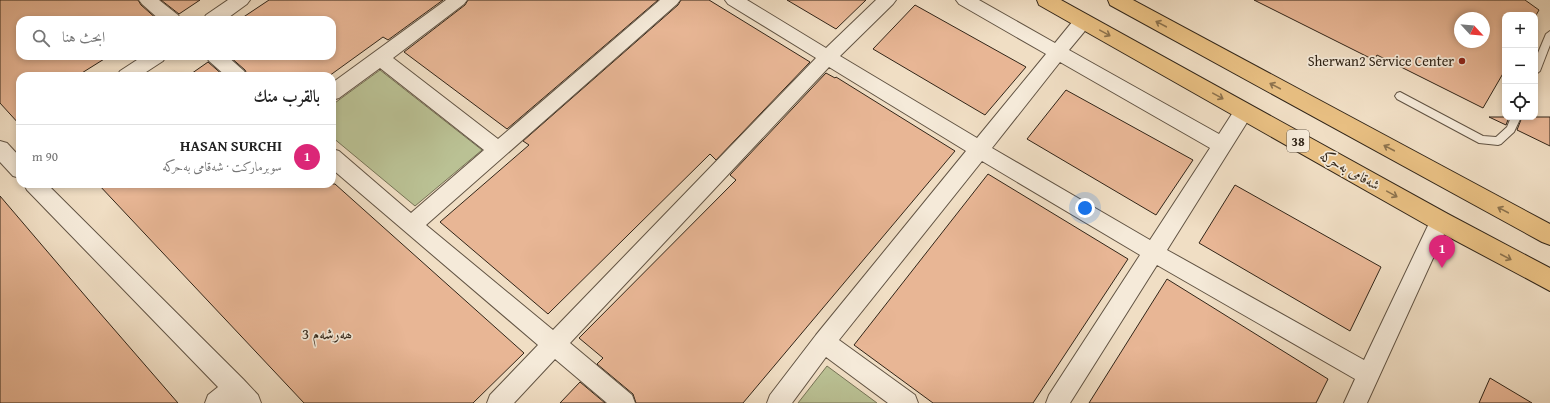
<!DOCTYPE html>
<html lang="ar">
<meta charset="utf-8">
<style>
body{margin:0;font-family:"Gentium Book Plus",Amiri,serif;background:#f2f2f2;color:#222;direction:rtl}
.controls{position:absolute;right:12px;top:12px;display:grid;overflow:hidden;border-radius:8px;box-shadow:0 2px 6px #0003}
.controls button{width:36px;height:36px;display:grid;place-items:center;padding:0;border:0;border-bottom:1px solid #e0e0e0;background:#fff;color:#222;font:20px sans-serif}
.compass{position:absolute;left:1454px;top:12px;width:36px;height:36px;border-radius:50%;background:#fff;box-shadow:0 2px 6px #0003;rotate:116deg}
.you{position:absolute;left:1085px;top:208px;width:14px;height:14px;margin:-10px;border:3px solid #fff;border-radius:50%;background:#1a73e8;box-shadow:0 0 0 6px #1a73e833}
.badge{display:grid;place-items:center;width:26px;height:26px;border-radius:50%;background:#db2777;color:#fff;font-size:13px;font-weight:700}
.pin{position:absolute;translate:-50% -33px;filter:drop-shadow(0 1px 2px #0008)}
.pin::after{content:'';position:absolute;top:21px;width:14px;height:12px;background:inherit;clip-path:polygon(0 0,100% 0,50% 100%)}
.list{margin:0;padding:0;list-style:none}
h2{display:flex;justify-content:space-between;align-items:center;height:52px;margin:0;padding:0 16px;font-size:17px}
h2 small{font-size:13px;font-weight:400;color:#767676}
.list li{display:grid;grid-template-columns:26px 1fr auto;gap:12px;align-items:center;box-sizing:border-box;height:64px;padding:0 16px;border-top:1px solid #e0e0e0}
.list b{display:block;font-size:15px;white-space:nowrap}
.list p{margin:0;font-size:13px;white-space:nowrap;color:#767676}
.list em{font-size:13px;font-style:normal;color:#767676}
.icon{flex:none;width:22px;height:22px;fill:none;stroke:currentColor;stroke-width:2;stroke-linecap:round;stroke-linejoin:round}
.map{position:relative;flex:none;width:1550px;height:403px;overflow:hidden;direction:ltr}
.search{position:absolute;background:#fff;box-shadow:0 2px 6px #0003;left:16px;top:16px;width:320px;height:44px;display:flex;align-items:center;gap:10px;box-sizing:border-box;padding:0 14px;border-radius:12px;color:#767676;font-size:15px}
.panel{position:absolute;background:#fff;box-shadow:0 2px 6px #0003;left:16px;top:72px;width:320px;height:116px;border-radius:12px;direction:rtl}
.map>svg:first-child{display:block}
.green{fill:#bac194;stroke:#767356}
.building{fill:#e8b695;stroke:#312518;fill-rule:evenodd}
.lines{fill:none;stroke-linecap:round;stroke-linejoin:round}
.service-casing{stroke:#615343;stroke-width:2}
.minor-casing{stroke:#615343;stroke-width:2}
.primary-casing{stroke:#312518;stroke-width:2}
.service{fill:#f5ead9;fill-rule:evenodd}
.minor{fill:#f5ead9;fill-rule:evenodd}
.primary{fill:#e8bf82;fill-rule:evenodd}
.oneway{stroke:#8c724d}
.poi-dot{fill:#8f2418;stroke:#f5ead9;stroke-width:1.5}
.labels{text-anchor:middle;dominant-baseline:central;stroke-width:3.5;stroke-linejoin:round;paint-order:stroke}
.shield{fill:#f5ead9;stroke:#6c6052;stroke-width:1}
.shield-label{font-size:13px;font-weight:bold;fill:#312518}
.poi-label{font-size:14px;fill:#312518;stroke:#f5ead9;text-anchor:end}
.street-label{font-size:14px;fill:#312518;stroke:#f5ead9}
.neighbourhood-label{font-size:15px;fill:#312518;stroke:#f5ead9}
</style>
<div class="map">
<svg width="1550" height="403" viewBox="0 0 1550 403">
<rect width="100%" height="100%" fill="#f0dec4"/>
<filter id="stains"><feTurbulence type="fractalNoise" baseFrequency=".005" numOctaves="4"/><feColorMatrix values="0 0 0 0 .2 0 0 0 0 .09 0 0 0 0 .02 0 0 0 .5 -.17"/></filter>
<radialGradient id="worn" r=".72"><stop offset=".6" stop-color="#630" stop-opacity="0"/><stop offset="1" stop-color="#630" stop-opacity=".3"/></radialGradient>
<g class="green">
<path d="M380,70L482,150L415,206L332,137V105Z"/>
<path d="M827,366L877,403H798Z"/>
</g>
<g class="building">
<path d="M0,0H138L141,5L158,20H20V56H109L77,76H20V125L0,103Z"/>
<path d="M161,0H200L179,14Z"/>
<path d="M269,0H443L388,40L383,37L329,76H248L245,70L229,56H332V20H239Z"/>
<path d="M468,0H658L507,129L404,52L465,5Z"/>
<path d="M681,0H709L810,62L716,160L710,154L548,314L440,222L529,145L523,141L678,5Z"/>
<path d="M787,0H866L836,29Z"/>
<path d="M1254,0H1525L1539,10L1535,17V15H1505V70L1483,108L1377,55L1374,60ZM1460,18H1484V42H1460Z"/>
<path d="M915,5L1026,67L985,115L873,49Z"/>
<path d="M208,62L224,76H188Z"/>
<path d="M826,73L835,78L836,77L955,151L743,403H636L633,394L597,364L603,358L579,338L736,180L730,175Z"/>
<path d="M1066,90L1193,160L1156,215L1027,139Z"/>
<path d="M1489,117H1509L1506,125Z"/>
<path d="M1522,117H1550V146L1517,130Z"/>
<path d="M988,174L1128,259L1033,403H933L854,345Z"/>
<path d="M98,184H335L524,353L473,403H304Z"/>
<path d="M1235,185L1381,267L1350,331L1199,243Z"/>
<path d="M0,196L93,305L178,403H0Z"/>
<path d="M1167,279L1328,379L1316,403H1089Z"/>
<path d="M1490,378L1532,403H1479Z"/>
<path d="M580,382L605,403H560Z"/>
</g>
<g class="lines">
<defs>
<g id="service">
<path d="M1550,31V45L1540,71L1535,75V60L1546,34Z"/>
<path d="M1400,92L1483,136L1496,137L1507,127L1511,117H1521L1514,132L1501,144L1498,145L1479,143L1397,99L1395,96L1397,93Z"/>
</g>
<g id="minor">
<path d="M139,0H159L178,15L181,20H160L142,4Z"/>
<path d="M228,0H250L247,4L225,20H203L206,15Z"/>
<path d="M446,0H467L464,4L393,58L498,139L660,0H680L677,4L426,225L553,330L816,58L728,4L725,0H747L826,48L876,0H896L893,4L840,56L977,138L1046,54L959,4L956,0H979L1055,43L1077,16L1083,14L1089,16L1092,21L1089,26L1069,50L1219,134L1237,106L1244,103L1251,106L1253,111L1251,116L1167,250L1364,360L1433,215L1440,212L1447,215L1450,221L1367,403H1344L1355,379L1157,265L1070,403H1046L1049,395L1140,255L982,161L839,340L915,395L918,403H888L826,357L792,403H767L770,395L816,335L966,151L829,67L570,343L632,395L635,403H607L555,359L514,403H487L490,395L538,345L332,169V149L339,151L411,213L484,150L380,68L339,98L332,100V83ZM1060,62L1210,148L1150,240L992,148Z"/>
<path d="M143,56H166L163,61L140,76H117L120,71Z"/>
<path d="M206,56H227L244,71L247,76H226L209,61Z"/>
<path d="M0,141L7,143L20,157V178L13,176L0,162Z"/>
<path d="M24,184H47L243,379L258,395L261,403H205L208,395L218,387L27,190Z"/>
</g>
<g id="primary">
<path d="M1037,0H1061L1448,214L1550,268V291L1432,228L1039,5Z"/>
<path d="M1108,0H1133L1550,224V245L1542,242L1110,5Z"/>
</g>
</defs>
<use href="#service" class="service-casing"/>
<use href="#minor" class="minor-casing"/>
<use href="#primary" class="primary-casing"/>
<use href="#service" class="service"/>
<use href="#minor" class="minor"/>
<use href="#primary" class="primary"/>
</g>
<defs><path id="oneway-shaft" d="M-6 0H5M1.5-3L5.5 0L1.5 3" fill="none" stroke-width="1.6" stroke-linecap="round" stroke-linejoin="round"/></defs>
<g class="oneway">
<use href="#oneway-shaft" transform="translate(1161 24) rotate(-152)"/>
<use href="#oneway-shaft" transform="translate(1105 33) rotate(29)"/>
<use href="#oneway-shaft" transform="translate(1275 86) rotate(-152)"/>
<use href="#oneway-shaft" transform="translate(1218 96) rotate(29)"/>
<use href="#oneway-shaft" transform="translate(1389 148) rotate(-152)"/>
<use href="#oneway-shaft" transform="translate(1392 194) rotate(29)"/>
<use href="#oneway-shaft" transform="translate(1503 210) rotate(-152)"/>
<use href="#oneway-shaft" transform="translate(1506 257) rotate(28)"/>
</g>
<circle class="poi-dot" cx="1462" cy="61" r="4"/>
<g class="labels">
<rect class="shield" x="1287" y="130" width="22" height="22" rx="3"/>
<g class="shield-label">
<text x="1298" y="141">38</text>
</g>
<g class="poi-label">
<text x="1454" y="61">Sherwan2 Service Center</text>
</g>
<g class="street-label">
<text transform="translate(1350 170) rotate(29)">شەقامی بەحرکە</text>
</g>
<g class="neighbourhood-label">
<text x="327" y="333">ھەرشەم 3</text>
</g>
</g>
<rect width="100%" height="100%" filter="url(#stains)"/>
<rect width="100%" height="100%" fill="url(#worn)"/>
</svg>
<div class="controls">
<button>+</button>
<button>−</button>
<button><svg class="icon" aria-label="locate" viewBox="0 0 24 24"><circle cx="12" cy="12" r="6"/><path d="M12 2v4M12 18v4M2 12h4M18 12h4"/></svg></button>
</div>
<svg class="compass" viewBox="-18 -18 36 36"><path d="M0-13l5 13h-10z" fill="#e53935"/><path d="M0 13l5-13h-10z" fill="#767676"/></svg>
<div class="you"></div>
<div class="pin badge" style="left:1442px;top:268px">1</div>
<div class="search"><svg class="icon" aria-label="search" viewBox="0 0 24 24"><circle cx="10" cy="10" r="6"/><path d="M15 15l6 6"/></svg>ابحث هنا</div>
<section class="panel">
<h2>بالقرب منك<small></small></h2>
<ul class="list">
<li><span class="badge">1</span><div><b>HASAN SURCHI</b><p>سوبرماركت · شەقامی بەحرکە</p></div><em>90 m</em></li>
</ul>
</section>
</div>
